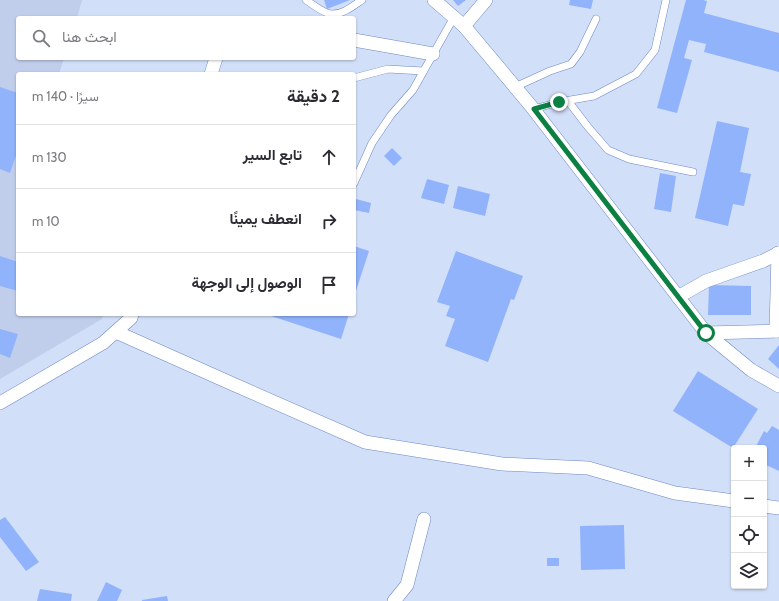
<!DOCTYPE html>
<html lang="ar">
<meta charset="utf-8">
<style>
body{margin:0;font-family:Cabin,Vazirmatn,sans-serif;background:#f7f7f7;color:#2b2b33;direction:rtl}
.controls{position:absolute;right:12px;bottom:12px;display:grid;overflow:hidden;border-radius:4px;box-shadow:0 1px 3px #0004}
.controls button{width:36px;height:36px;display:grid;place-items:center;padding:0;border:0;border-bottom:1px solid #e1e1e2;background:#fff;color:#2b2b33;font:20px sans-serif}
.stop{position:absolute;width:12px;height:12px;margin:-9px;border:3px solid #0b8043;border-radius:50%;background:#fff}
.stop.end{background:#0b8043;border-color:#fff;box-shadow:0 1px 4px #0008}
.list{margin:0;padding:0;list-style:none}
h2{display:flex;justify-content:space-between;align-items:center;height:52px;margin:0;padding:0 16px;font-size:17px}
h2 small{font-size:13px;font-weight:400;color:#7c7c81}
.list li{display:grid;grid-template-columns:26px 1fr auto;gap:12px;align-items:center;box-sizing:border-box;height:64px;padding:0 16px;border-top:1px solid #e1e1e2}
.list b{display:block;font-size:15px;white-space:nowrap}
.list em{font-size:13px;font-style:normal;color:#7c7c81}
.icon{flex:none;width:22px;height:22px;fill:none;stroke:currentColor;stroke-width:2;stroke-linecap:round;stroke-linejoin:round}
.map{position:relative;flex:none;width:779px;height:601px;overflow:hidden;direction:ltr}
.search{position:absolute;background:#fff;box-shadow:0 1px 3px #0004;left:16px;top:16px;width:340px;height:44px;display:flex;align-items:center;gap:10px;box-sizing:border-box;padding:0 14px;border-radius:4px;color:#7c7c81;font-size:15px}
.panel{position:absolute;background:#fff;box-shadow:0 1px 3px #0004;left:16px;top:72px;width:340px;height:244px;border-radius:4px;direction:rtl}
.map>svg:first-child{display:block}
.built{fill:#c0ceeb}
.building{fill:#90b3fc}
.lines{fill:none;stroke-linecap:round;stroke-linejoin:round}
.service-casing{stroke:#6d89c5;stroke-width:8}
.minor-casing{stroke:#6d89c5;stroke-width:14}
.service{stroke:#fff;stroke-width:7}
.minor{stroke:#fff;stroke-width:13}
.route{stroke:#0b8043;stroke-width:5}
</style>
<div class="map">
<svg width="779" height="601" viewBox="0 0 779 601">
<rect width="100%" height="100%" fill="#d2dff9"/>
<path class="built" d="M0,0H82L77,18H18V58H64L59,74H18V314H103L102,319L0,379Z"/>
<g class="building">
<path d="M324,0H350L327,9Z"/>
<path d="M453,0H466L458,6Z"/>
<path d="M570,0H593L591,9L569,5Z"/>
<path d="M686,0H703L707,1L704,13L779,33V72L704,52L706,44L689,40L684,58L692,60L677,113L657,108Z"/>
<path d="M0,87L18,93V150L10,173L0,169Z"/>
<path d="M717,121L749,128L740,172L751,174L744,206L733,204L728,226L695,218Z"/>
<path d="M392,148L402,158L394,166L384,156Z"/>
<path d="M660,173L676,176L671,212L654,209Z"/>
<path d="M427,179L449,185L444,204L421,198Z"/>
<path d="M458,186L490,194L485,216L453,208Z"/>
<path d="M356,199L371,203L369,213L354,210Z"/>
<path d="M354,246L369,251L354,297Z"/>
<path d="M456,251L523,276L514,300L511,299L488,362L445,346L455,319L446,316L450,306L437,302Z"/>
<path d="M0,256L18,262V291L0,286Z"/>
<path d="M709,285L751,286V315H708Z"/>
<path d="M265,314H349L341,339Z"/>
<path d="M0,329L18,334L10,358L0,354Z"/>
<path d="M779,345V369L768,359Z"/>
<path d="M698,371L758,409L733,448L673,411Z"/>
<path d="M772,426L779,430V471L764,464V448H755L764,431L767,433Z"/>
<path d="M5,517L39,562L26,571L0,537V520Z"/>
<path d="M624,525L625,569L581,570L580,526Z"/>
<rect x="547" y="558" width="12" height="8"/>
<path d="M106,582L122,590L117,601H97Z"/>
<path d="M40,589L72,594L71,601H37Z"/>
<path d="M167,596L168,601H142V600Z"/>
</g>
<g class="lines">
<defs>
<g id="service">
<path d="M306,0C312,4 323,13 331,14C342,15 353,6 362,0"/>
<path d="M354,78L388,69L423,71"/>
<path d="M515,87L550,71L571,64L580,52L596,19"/>
<path d="M568,101L588,127L608,150L629,159L693,172"/>
<path d="M534,109L559,102L594,96L636,74L655,50L666,0"/>
<path d="M354,183L372,143L391,115L413,90L454,17"/>
</g>
<g id="minor">
<path d="M434,0L464,26L531,106L706,333L751,370L779,386"/>
<path d="M464,26L486,0"/>
<path d="M354,40L433,54"/>
<path d="M211,74L216,58"/>
<path d="M678,297L706,281L763,261L779,253"/>
<path d="M776,331L778,253"/>
<path d="M116,332L235,385L365,442L502,464L588,468L675,493L734,501"/>
<path d="M706,333L779,331"/>
<path d="M0,403L103,343L131,318L132,314"/>
<path d="M764,506L779,508"/>
<path d="M394,601L407,585L424,519"/>
</g>
</defs>
<use href="#service" class="service-casing"/>
<use href="#minor" class="minor-casing"/>
<use href="#service" class="service"/>
<use href="#minor" class="minor"/>
</g>
<g class="lines">
<path class="route" d="M559,102L534,109L706,333"/>
</g>
</svg>
<div class="controls">
<button>+</button>
<button>−</button>
<button><svg class="icon" aria-label="locate" viewBox="0 0 24 24"><circle cx="12" cy="12" r="6"/><path d="M12 2v4M12 18v4M2 12h4M18 12h4"/></svg></button>
<button><svg class="icon" aria-label="layers" viewBox="0 0 24 24"><path d="M12 4l9 5-9 5-9-5zM3 14l9 5 9-5"/></svg></button>
</div>
<div class="stop" style="left:706px;top:333px"></div>
<div class="stop end" style="left:559px;top:102px"></div>
<div class="search"><svg class="icon" aria-label="search" viewBox="0 0 24 24"><circle cx="10" cy="10" r="6"/><path d="M15 15l6 6"/></svg>ابحث هنا</div>
<section class="panel">
<h2>2 دقيقة<small>سيرًا · 140 m</small></h2>
<ul class="list">
<li><svg class="icon" aria-label="ahead" viewBox="0 0 24 24"><path d="M12 20V5M6 11l6-6 6 6"/></svg><div><b>تابع السير</b></div><em>130 m</em></li>
<li><svg class="icon" aria-label="right" viewBox="0 0 24 24"><path d="M7 20v-9h11M14 6l5 5-5 5"/></svg><div><b>انعطف يمينًا</b></div><em>10 m</em></li>
<li><svg class="icon" aria-label="arrive" viewBox="0 0 24 24"><path d="M6 21V4h12l-3 4 3 4H6"/></svg><div><b>الوصول إلى الوجهة</b></div></li>
</ul>
</section>
</div>
